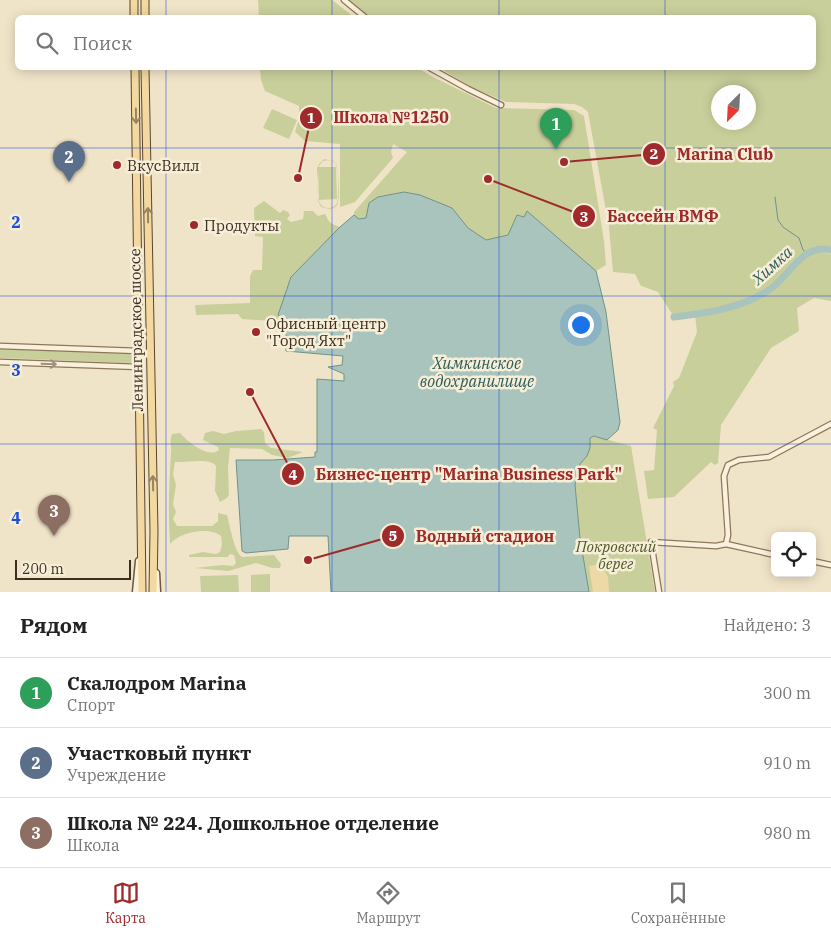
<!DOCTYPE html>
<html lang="ru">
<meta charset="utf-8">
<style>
body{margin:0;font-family:"IBM Plex Serif",serif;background:#f6f6f6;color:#222}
.controls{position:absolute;right:15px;bottom:15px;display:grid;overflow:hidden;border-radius:8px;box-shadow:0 2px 12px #0003}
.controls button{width:45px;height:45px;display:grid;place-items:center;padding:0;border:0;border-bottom:1px solid #e0e0e0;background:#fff;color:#222;font:25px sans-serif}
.compass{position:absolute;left:711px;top:85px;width:45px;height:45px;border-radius:50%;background:#fff;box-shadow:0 2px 12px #0003;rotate:204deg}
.scale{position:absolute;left:15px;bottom:12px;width:116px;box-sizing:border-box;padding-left:5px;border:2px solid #3d2e20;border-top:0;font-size:14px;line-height:18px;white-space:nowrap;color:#3d2e20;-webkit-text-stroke:4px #f7eed8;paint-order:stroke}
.you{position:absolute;left:580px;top:324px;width:18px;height:18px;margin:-12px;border:4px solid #fff;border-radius:50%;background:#1a73e8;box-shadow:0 0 0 8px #1a73e833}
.badge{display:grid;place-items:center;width:32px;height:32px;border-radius:50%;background:#9e2a2b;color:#fff;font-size:16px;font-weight:700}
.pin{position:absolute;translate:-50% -41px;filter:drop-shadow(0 1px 2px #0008)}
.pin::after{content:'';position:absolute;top:26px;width:18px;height:15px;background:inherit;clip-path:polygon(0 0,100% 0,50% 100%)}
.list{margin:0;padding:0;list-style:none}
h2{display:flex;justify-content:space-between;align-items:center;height:65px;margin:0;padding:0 20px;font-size:21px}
h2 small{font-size:16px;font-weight:400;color:#767676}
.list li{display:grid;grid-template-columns:32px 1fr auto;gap:15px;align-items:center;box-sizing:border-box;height:70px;padding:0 20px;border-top:1px solid #e0e0e0}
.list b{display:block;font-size:19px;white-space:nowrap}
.list p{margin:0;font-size:16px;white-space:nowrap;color:#767676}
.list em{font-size:16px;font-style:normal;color:#767676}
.icon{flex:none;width:28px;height:28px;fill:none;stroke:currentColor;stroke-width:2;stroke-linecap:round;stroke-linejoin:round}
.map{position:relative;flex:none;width:831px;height:592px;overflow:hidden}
.search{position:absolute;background:#fff;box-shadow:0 2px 12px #0003;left:15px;right:15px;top:15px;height:55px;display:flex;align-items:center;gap:12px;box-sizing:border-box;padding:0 18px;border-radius:8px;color:#767676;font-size:19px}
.sheet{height:275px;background:#fff}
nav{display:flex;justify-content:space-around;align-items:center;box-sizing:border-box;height:70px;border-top:1px solid #e0e0e0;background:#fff;font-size:14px;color:#767676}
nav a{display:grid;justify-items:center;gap:2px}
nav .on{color:#9e2a2b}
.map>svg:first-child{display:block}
.green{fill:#c9cf9b;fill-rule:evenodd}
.sand{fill:#ecd9a5}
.water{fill:#a9c4bc;stroke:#6f938a}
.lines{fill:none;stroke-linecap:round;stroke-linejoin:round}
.stream{stroke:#6f938a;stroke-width:1}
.river{stroke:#a9c4bc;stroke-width:7}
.street-casing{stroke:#8d765c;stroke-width:7}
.secondary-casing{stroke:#6f573f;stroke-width:9}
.primary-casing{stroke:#5b4430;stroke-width:9}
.street{stroke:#faf1dc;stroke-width:4.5}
.secondary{stroke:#faf1dc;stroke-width:6}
.primary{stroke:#f3d9a0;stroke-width:7}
.oneway{stroke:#988460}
.oneway2{stroke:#9c907e}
.grid{fill:none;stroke:#1d4ed8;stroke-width:1;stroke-opacity:0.55}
.poi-dot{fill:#9e2a2b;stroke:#f7eed8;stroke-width:2}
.labels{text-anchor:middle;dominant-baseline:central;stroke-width:5;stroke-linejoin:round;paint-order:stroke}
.poi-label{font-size:15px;fill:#3d2e20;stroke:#f7eed8;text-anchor:start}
.street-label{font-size:15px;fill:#3d2e20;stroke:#f7eed8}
.park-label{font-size:15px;font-style:italic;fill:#4d5a26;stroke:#f7eed8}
.water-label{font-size:16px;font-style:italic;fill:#2f5d5a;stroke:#f7eed8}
.grid-label{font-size:16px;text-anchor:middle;font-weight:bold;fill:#1d4ed8;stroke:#f7eed8;stroke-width:5;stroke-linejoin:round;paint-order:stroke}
.leader{fill:none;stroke:#9e2a2b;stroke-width:2}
.callout-dot{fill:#9e2a2b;stroke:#f7eed8;stroke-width:2}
.mark-label{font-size:15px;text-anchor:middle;font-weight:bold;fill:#fff}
.callout-label{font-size:16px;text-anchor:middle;font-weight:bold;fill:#9e2a2b;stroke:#f7eed8;stroke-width:5;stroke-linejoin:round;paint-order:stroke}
</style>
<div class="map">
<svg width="831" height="592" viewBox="0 0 831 592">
<rect width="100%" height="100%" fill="#f0e4c8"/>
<g class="green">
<path d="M258,0H332L354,17H259Z"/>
<path d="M349,0H831V247L823,246L812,248L811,253L822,252L831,254V301L814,298L797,308L799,331L771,348L721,425L718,463L715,465L711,462L674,497L648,499L644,471L654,470L657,430L653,428L674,386L673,382L679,378L697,332L695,315L674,317L658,292L641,286L635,274L613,272L609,227L588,112L582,107L574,104L506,102L467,85L440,68H814V18H370ZM718,92H748V122H718Z"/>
<path d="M260,68H418L431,76L496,108L574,110L584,116L604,241L606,265L596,271L527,211L524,217L517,215L508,235L486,240L468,228L452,208L369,203L366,218L359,219L354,215V212L407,152L393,144L391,152L393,158L355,202L340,207V144L305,141L295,132L299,119V106L265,91L261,80Z"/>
<path d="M272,109L297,120L289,139L263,128Z"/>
<path d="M324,159L334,161C339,167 341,198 337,205C335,208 333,208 330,209L321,207L318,201L317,168L319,164ZM329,160C332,161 334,161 336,164C339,168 339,199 337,203C333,211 321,209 319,201C316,191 318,179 318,169L319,200L337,199L336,167H318L323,161Z"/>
<path d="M264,201L280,213L283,210L288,212L290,215L287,219L291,222L303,219L304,211H313L318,216L325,214C330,223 329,223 340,227L291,277L286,322L242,319L238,314L196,315L195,305L250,303V276L253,270H262L263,237L255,236L254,208Z"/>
<path d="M0,349L130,354L134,358L132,362L130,363L0,358Z"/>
<path d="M261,429L264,432L265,443L271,448L303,452L288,458L272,455L262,449L230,448L228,468L229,495L227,498L220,502L215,491L216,466C210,457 186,463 175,462L173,474L176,485L173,504L176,512L173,519L177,526H212L218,521V513L227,515C230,525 234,552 242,557L274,555L281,564L280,568H272L256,563L228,571L195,568L222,565L233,566L236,563L234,555L230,554L228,557H189V555L203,552L216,554L220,552L222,544L221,536C210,526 179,532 170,544C168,514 169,484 171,453C172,445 169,443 172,434L180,433C187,441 208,459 219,450L218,447L203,440L205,433L213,431L224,434L236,431Z"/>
<path d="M594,436L631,446L655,592H589L580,538L575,485L580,464L587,456L590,438Z"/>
<path d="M270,574V592H251V575Z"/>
<path d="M238,575L239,592H201L200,576Z"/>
</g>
<path class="sand" d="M600,564L608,577L609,592H593L589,566Z"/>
<path class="water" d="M404,192L420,195L452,208L468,228L486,240L508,235L517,215L524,217L527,211L596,271L606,312L620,422L618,430L607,440L594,436L590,438V448L587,456L580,464L575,485L580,538L589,592H331L328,536H289L288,549L246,553L242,551L236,460H273L315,457V452H317V379L344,381V374L328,367L342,365L343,356L286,351V322L278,315L291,277L340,227L354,215L359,219L366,218L369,203L378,197Z"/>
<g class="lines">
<path class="stream" d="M775,197L778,220L783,227L799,238L803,250L807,253"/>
<path class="river" d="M674,317C706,313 738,309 766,292C790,278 800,243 831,250"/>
<defs>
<g id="street">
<path d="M344,0L366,18"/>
<path d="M430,68L468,89L501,105"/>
<path d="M0,346L139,351"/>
<path d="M0,362L139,367"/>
<path d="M726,544L728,535L724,476L728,465L739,460L769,457L831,424"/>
<path d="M812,561L831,565"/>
<path d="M659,592L651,542L716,546L726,544L775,555"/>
</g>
<g id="secondary">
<path d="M156,573L157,592"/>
<path d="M136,592L139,561"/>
</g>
<g id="primary">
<path d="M134,0V18"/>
<path d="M145,0V18"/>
<path d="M135,68L142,592"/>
<path d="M145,68L154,531L153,592"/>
</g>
</defs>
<use href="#street" class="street-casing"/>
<use href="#secondary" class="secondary-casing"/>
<use href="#primary" class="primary-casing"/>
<use href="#street" class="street"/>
<use href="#secondary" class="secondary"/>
<use href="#primary" class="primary"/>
</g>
<defs><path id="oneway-shaft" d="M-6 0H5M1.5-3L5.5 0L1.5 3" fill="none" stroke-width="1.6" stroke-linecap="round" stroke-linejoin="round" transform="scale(1.25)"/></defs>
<g class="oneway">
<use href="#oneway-shaft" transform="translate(136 116) rotate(89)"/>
<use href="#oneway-shaft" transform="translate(148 215) rotate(-91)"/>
<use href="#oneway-shaft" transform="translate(153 483) rotate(-91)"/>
</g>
<use class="oneway2" href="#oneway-shaft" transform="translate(49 364) rotate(2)"/>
<path class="grid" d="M166,0V18M332,0V18M499,0V18M665,0V18M166,68V592M332,68V592M499,68V592M665,68V592M0,148H831M0,296H831M0,444H831"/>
<g class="poi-dot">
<circle cx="117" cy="165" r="5"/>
<circle cx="194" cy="225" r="5"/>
<circle cx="256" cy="332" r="5"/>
</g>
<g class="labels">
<g class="poi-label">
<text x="127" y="165">ВкусВилл</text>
<text x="204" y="225">Продукты</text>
<text x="266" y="323">Офисный центр<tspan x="266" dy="17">"Город Яхт"</tspan></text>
</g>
<g class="street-label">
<text transform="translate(136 330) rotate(-91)">Ленинградское шоссе</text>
</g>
<g class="park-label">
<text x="616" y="546">Покровский<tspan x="616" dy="17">берег</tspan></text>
</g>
<g class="water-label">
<text transform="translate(772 265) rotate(-42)">Химка</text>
<text x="477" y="363">Химкинское<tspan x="477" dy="18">водохранилище</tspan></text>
</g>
</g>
<g class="grid-label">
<text x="16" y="228">2</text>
<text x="16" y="376">3</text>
<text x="16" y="524">4</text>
</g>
<path class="leader" d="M298 178L311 118M564 162L654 154M488 179L584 216M250 392L293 474M308 560L393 536"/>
<g class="callout-dot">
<circle cx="298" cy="178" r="5"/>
<circle cx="564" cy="162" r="5"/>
<circle cx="488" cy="179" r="5"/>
<circle cx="250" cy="392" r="5"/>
<circle cx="308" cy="560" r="5"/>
<circle cx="311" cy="118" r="12"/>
<circle cx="654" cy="154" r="12"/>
<circle cx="584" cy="216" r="12"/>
<circle cx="293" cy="474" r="12"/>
<circle cx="393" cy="536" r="12"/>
</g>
<g class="mark-label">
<text x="311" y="123">1</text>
<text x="654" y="159">2</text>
<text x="584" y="222">3</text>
<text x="293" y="480">4</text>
<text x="393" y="541">5</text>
</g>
<g class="callout-label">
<text x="391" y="123">Школа №1250</text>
<text x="725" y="160">Marina Club</text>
<text x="663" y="222">Бассейн ВМФ</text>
<text x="469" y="480">Бизнес-центр "Marina Business Park"</text>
<text x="485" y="542">Водный стадион</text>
</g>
</svg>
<div class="controls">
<button><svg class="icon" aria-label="locate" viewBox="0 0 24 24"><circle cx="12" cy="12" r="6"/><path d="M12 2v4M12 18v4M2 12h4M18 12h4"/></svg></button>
</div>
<svg class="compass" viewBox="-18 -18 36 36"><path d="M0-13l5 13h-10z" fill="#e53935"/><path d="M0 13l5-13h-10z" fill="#767676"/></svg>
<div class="scale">200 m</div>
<div class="you"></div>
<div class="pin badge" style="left:556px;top:149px;background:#2e9e5b">1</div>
<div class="pin badge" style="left:69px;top:182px;background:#5c6f8a">2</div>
<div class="pin badge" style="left:54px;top:536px;background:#8d6e63">3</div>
<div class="search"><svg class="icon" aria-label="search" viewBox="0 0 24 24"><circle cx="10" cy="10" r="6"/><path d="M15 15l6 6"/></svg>Поиск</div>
</div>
<section class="sheet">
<h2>Рядом<small>Найдено: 3</small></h2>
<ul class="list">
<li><span class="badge" style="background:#2e9e5b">1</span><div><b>Скалодром Marina</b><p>Спорт</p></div><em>300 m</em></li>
<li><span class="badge" style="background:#5c6f8a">2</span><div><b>Участковый пункт</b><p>Учреждение</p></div><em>910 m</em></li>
<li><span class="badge" style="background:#8d6e63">3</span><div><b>Школа № 224. Дошкольное отделение</b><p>Школа</p></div><em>980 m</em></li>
</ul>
</section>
<nav>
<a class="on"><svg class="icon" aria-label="map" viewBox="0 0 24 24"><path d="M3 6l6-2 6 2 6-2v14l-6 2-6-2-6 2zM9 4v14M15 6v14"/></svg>Карта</a>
<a><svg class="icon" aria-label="directions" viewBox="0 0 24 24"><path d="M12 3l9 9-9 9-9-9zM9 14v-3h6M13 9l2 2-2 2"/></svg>Маршрут</a>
<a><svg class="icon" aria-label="saved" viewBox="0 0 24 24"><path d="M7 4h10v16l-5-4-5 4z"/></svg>Сохранённые</a>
</nav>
